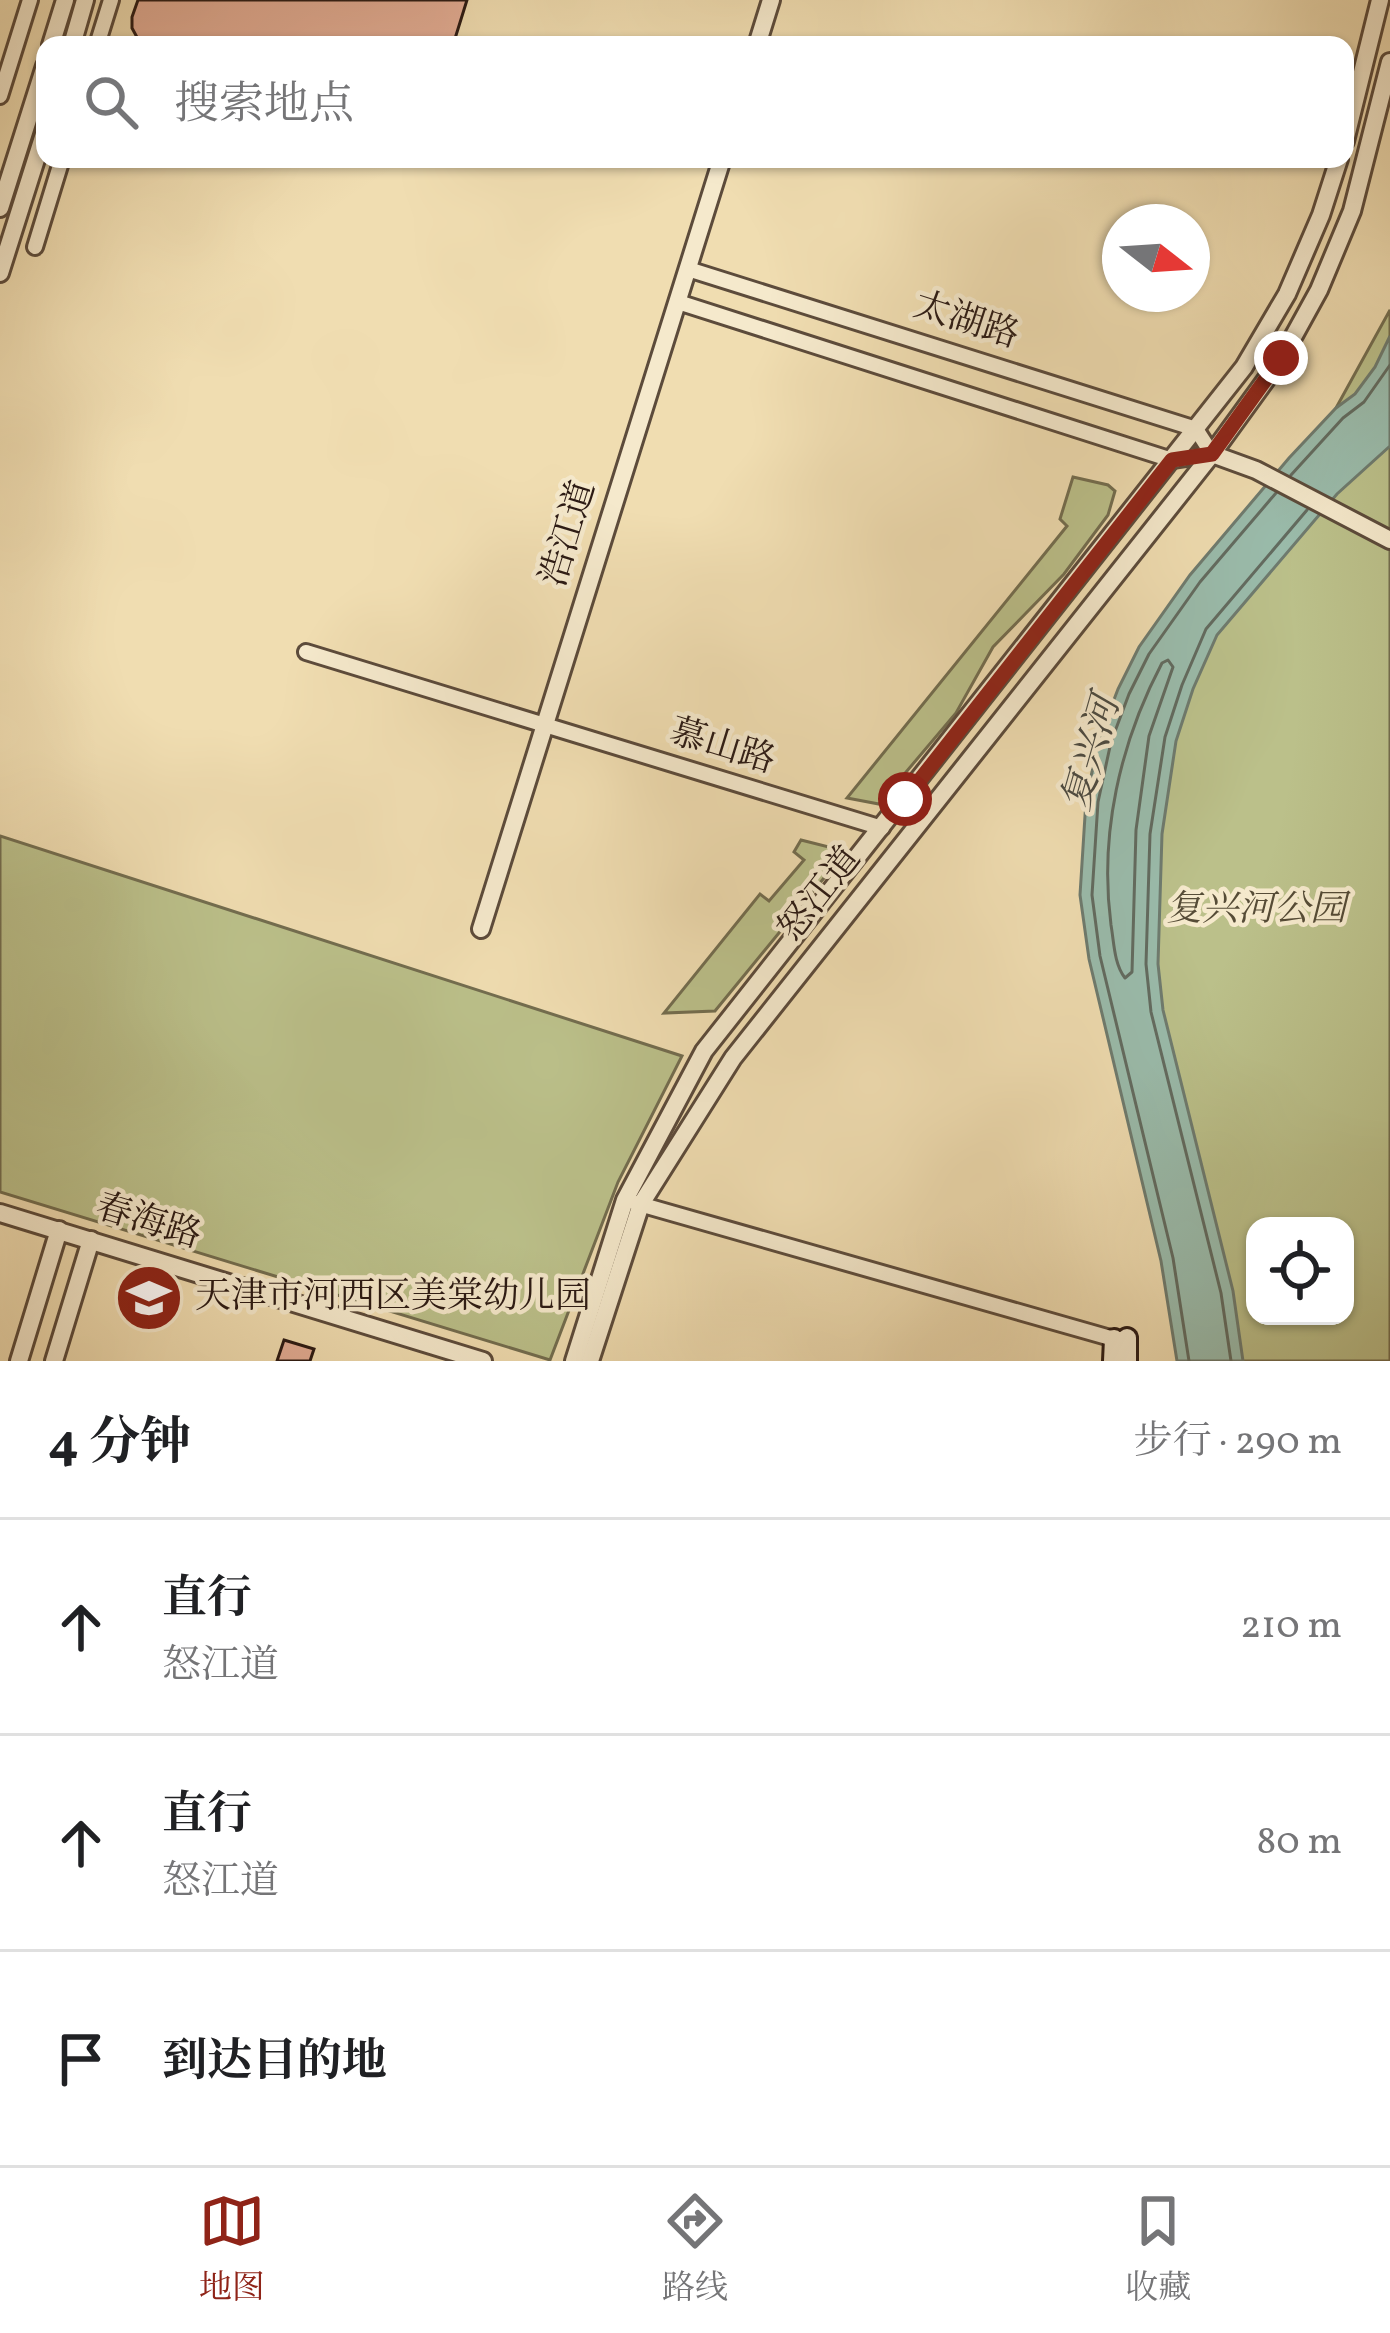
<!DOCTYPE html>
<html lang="zh">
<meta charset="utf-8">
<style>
body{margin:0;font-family:Vollkorn,"Noto Serif SC",serif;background:#f6f6f6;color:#202124}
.controls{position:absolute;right:36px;bottom:36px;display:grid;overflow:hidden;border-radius:24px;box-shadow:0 3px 9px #0004}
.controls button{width:108px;height:108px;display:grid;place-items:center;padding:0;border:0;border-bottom:3px solid #e0e0e0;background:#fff;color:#202124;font:60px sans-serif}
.compass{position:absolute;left:1102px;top:204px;width:108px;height:108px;border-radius:50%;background:#fff;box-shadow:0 3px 9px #0004;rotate:107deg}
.stop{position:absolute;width:36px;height:36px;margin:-27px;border:9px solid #8f2418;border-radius:50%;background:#fff}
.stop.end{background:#8f2418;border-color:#fff;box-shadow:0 3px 12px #0008}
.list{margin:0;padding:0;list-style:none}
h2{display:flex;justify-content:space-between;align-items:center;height:156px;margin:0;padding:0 48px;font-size:51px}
h2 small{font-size:39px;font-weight:400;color:#757577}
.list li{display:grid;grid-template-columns:78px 1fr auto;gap:36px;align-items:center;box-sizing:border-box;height:216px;padding:0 48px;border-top:3px solid #e0e0e0}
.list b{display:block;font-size:45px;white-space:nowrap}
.list p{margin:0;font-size:39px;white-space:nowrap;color:#757577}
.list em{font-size:39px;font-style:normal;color:#757577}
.icon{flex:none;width:66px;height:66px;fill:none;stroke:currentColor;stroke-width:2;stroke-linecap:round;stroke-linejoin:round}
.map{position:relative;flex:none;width:1390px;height:1361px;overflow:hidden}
.search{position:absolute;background:#fff;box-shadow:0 3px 9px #0004;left:36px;right:36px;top:36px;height:132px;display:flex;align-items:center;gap:30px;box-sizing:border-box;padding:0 42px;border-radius:24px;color:#757577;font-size:45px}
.sheet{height:804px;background:#fff}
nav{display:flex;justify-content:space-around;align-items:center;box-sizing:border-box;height:168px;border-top:3px solid #e0e0e0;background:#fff;font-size:33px;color:#757577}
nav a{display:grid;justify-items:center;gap:6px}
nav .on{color:#8f2418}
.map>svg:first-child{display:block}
.green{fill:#bbc08a;stroke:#736d4f;stroke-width:3;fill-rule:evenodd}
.water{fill:#9abcac;stroke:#6e7b6f;stroke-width:3}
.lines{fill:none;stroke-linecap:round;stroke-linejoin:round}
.shore{stroke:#626b60;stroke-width:3}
.building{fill:#e2ac94;stroke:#2b1a14;stroke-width:3}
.minor-casing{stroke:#5c4b3b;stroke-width:20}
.tertiary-casing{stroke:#5c4b3b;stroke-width:22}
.secondary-casing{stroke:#2b1a14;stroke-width:24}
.minor{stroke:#f5e9cc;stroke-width:14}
.tertiary{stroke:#f5e9cc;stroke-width:16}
.secondary{stroke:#f5e9cc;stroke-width:18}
.route{stroke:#8f2418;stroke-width:15}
.labels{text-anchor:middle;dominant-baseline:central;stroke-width:9;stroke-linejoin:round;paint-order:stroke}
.street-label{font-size:36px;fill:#2b1a14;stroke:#f5e9cc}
.park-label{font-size:36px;font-style:italic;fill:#564c37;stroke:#f5e9cc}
.poi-label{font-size:36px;fill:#2b1a14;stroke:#f5e9cc;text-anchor:start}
.water-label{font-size:39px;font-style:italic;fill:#4c4b42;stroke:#f5e9cc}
</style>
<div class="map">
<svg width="1390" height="1361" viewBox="0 0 1390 1361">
<rect width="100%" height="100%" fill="#f0ddb1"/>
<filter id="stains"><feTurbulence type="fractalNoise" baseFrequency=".00167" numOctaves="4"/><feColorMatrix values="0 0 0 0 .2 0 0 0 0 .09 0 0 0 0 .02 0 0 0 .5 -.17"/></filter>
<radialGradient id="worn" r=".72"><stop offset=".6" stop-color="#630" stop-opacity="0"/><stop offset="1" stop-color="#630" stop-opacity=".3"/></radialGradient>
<g class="green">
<path d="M1390,310V1361H1218L1118,909L1174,678L1336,408ZM1255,1226H1345V1316H1255Z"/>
<path d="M1073,477L1108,485L1115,491L1108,515L1064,574L993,647L956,713L879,804L847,798L1067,526L1060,519Z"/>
<path d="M0,836L682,1056L618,1182L550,1360L0,1192Z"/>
<path d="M801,840L829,847L835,856L833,867L715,1011L664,1013L760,894L769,901L804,860L794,852Z"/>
</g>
<path class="water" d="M1390,336V446L1337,494L1217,635L1193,689L1176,741L1162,834L1158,964L1163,1010L1233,1291L1243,1361H1177L1161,1261L1089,959L1080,895L1086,800L1099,739L1118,689L1139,647L1190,575L1289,458L1336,408L1355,394L1375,367Z"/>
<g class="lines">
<g class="shore">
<path d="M1291,475L1343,418L1364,402L1390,365"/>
<path d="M1168,660L1173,667L1149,736L1136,830L1132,972L1125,978C1114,964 1114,942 1111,925C1099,834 1120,743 1162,663Z"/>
<path d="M1189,1361L1173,1258L1100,956L1092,895L1098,802L1111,742L1129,694L1149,654L1200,582L1276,493"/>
<path d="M1231,1361L1221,1293L1151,1012L1146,964L1150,834L1165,737L1182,685L1206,629L1307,510"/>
</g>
</g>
<g class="building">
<path d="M138,0H467L453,45H146L139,41L132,28V17Z"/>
<path d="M284,1340L314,1349L310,1361H277Z"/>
</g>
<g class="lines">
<defs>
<g id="minor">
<path d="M97,45L111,0"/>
<path d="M0,96L30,0"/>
<path d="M35,247L62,159"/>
<path d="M678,302L1172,460L1212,454L1196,429L688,269"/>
<path d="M306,652L882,828"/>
<path d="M636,1203L1114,1339H1123"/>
</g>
<g id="tertiary">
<path d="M51,45L65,0"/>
<path d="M72,45L85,0"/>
<path d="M757,45L771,0"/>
<path d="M1345,141L1380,0"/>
<path d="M0,208L45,66"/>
<path d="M0,273L45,131"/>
<path d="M1212,454L1256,470L1390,540"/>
<path d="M481,929L722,159"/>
<path d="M0,1213L483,1361"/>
<path d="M19,1361L59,1230"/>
<path d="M54,1361L91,1240"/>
<path d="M574,1361L625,1200L704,1051L1244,367L1287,294L1321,215L1339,159"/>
<path d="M590,1361L641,1204L733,1058L1212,454L1281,359L1319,290L1352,211L1390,62"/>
</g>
<g id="secondary">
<path d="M1113,1361L1114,1339"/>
<path d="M1127,1361V1338"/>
</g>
</defs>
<use href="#minor" class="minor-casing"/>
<use href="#tertiary" class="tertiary-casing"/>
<use href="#secondary" class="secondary-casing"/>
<use href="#minor" class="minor"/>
<use href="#tertiary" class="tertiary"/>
<use href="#secondary" class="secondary"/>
</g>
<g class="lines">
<path class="route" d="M905,799L1172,460L1212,454L1281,358"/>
</g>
<defs>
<symbol id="school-disc" viewBox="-11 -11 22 22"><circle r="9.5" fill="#8f2418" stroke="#f5e9cc"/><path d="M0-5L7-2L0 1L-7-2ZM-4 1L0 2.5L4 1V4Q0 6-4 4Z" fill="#fff"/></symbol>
</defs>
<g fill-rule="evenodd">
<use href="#school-disc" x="111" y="1260" width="76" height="76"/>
</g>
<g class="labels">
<g class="street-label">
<text transform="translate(966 322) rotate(18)">太湖路</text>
<text transform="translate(570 534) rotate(-73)">浩江道</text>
<text transform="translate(722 748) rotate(17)">慕山路</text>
<text transform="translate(821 895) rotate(-52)">怒江道</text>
<text transform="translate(148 1223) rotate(17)">春海路</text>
</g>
<g class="park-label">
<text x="1256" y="911">复兴河公园</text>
</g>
<g class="poi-label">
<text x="195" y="1298">天津市河西区美棠幼儿园</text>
</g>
<g class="water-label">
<text transform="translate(1093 754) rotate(-74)">复兴河</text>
</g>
</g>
<rect width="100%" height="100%" filter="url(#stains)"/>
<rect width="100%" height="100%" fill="url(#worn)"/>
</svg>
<div class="controls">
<button><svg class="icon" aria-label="locate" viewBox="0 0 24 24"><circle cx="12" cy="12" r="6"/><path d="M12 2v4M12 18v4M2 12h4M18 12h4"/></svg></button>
</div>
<svg class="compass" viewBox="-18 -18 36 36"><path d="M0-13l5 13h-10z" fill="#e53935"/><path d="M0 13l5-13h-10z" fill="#757577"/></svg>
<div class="stop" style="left:905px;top:799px"></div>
<div class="stop end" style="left:1281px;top:358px"></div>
<div class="search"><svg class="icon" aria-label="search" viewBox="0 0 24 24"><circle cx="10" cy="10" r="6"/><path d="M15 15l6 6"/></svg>搜索地点</div>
</div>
<section class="sheet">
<h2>4 分钟<small>步行 · 290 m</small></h2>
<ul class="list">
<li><svg class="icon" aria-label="ahead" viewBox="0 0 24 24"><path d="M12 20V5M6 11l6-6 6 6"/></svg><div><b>直行</b><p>怒江道</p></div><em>210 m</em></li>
<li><svg class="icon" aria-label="ahead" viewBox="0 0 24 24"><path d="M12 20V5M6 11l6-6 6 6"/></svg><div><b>直行</b><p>怒江道</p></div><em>80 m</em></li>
<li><svg class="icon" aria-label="arrive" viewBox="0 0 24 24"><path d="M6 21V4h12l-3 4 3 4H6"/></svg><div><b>到达目的地</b></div></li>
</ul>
</section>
<nav>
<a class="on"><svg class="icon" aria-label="map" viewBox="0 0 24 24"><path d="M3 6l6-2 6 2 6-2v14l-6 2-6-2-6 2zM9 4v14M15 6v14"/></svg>地图</a>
<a><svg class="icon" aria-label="directions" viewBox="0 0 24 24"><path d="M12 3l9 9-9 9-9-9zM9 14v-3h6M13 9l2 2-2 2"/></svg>路线</a>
<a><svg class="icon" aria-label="saved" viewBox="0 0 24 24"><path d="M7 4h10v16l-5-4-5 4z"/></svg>收藏</a>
</nav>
